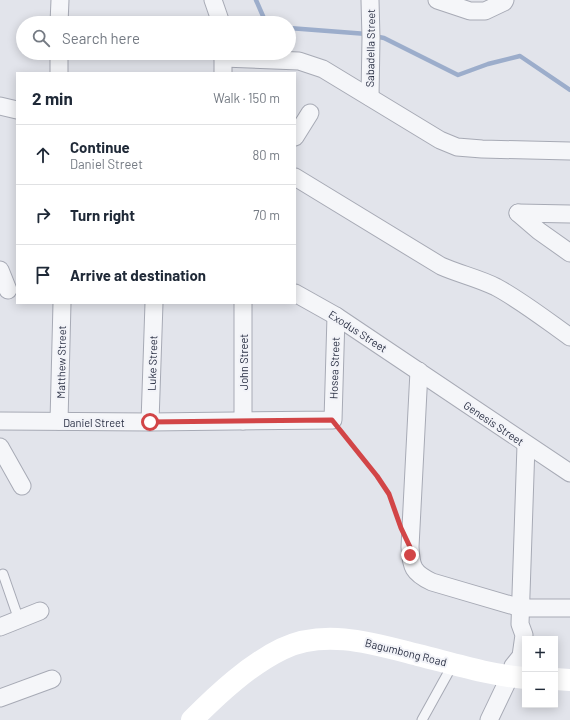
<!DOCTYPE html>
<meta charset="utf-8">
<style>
body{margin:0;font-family:Barlow,sans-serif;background:#f2f2f3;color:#1f2937}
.controls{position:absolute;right:12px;bottom:12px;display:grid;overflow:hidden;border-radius:0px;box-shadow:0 2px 10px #0003}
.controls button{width:36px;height:36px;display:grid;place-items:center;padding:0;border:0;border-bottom:1px solid #e0e1e3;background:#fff;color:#1f2937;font:20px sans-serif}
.stop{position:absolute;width:12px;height:12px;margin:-9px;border:3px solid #d24547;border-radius:50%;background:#fff}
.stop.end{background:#d24547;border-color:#fff;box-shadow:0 1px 4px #0008}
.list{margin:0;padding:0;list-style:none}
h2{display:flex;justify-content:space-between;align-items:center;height:52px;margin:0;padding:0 16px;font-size:17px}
h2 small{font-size:13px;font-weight:400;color:#747a83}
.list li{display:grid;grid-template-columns:26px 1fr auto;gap:12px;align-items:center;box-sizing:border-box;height:60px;padding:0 16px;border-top:1px solid #e0e1e3}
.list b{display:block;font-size:15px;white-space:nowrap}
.list p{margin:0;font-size:13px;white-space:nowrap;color:#747a83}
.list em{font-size:13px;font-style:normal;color:#747a83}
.icon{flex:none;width:22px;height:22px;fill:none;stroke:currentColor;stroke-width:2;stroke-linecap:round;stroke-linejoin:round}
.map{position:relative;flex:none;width:570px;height:720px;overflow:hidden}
.search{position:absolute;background:#fff;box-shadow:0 2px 10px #0003;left:16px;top:16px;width:280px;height:44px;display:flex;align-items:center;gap:10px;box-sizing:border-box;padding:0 14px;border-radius:22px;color:#747a83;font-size:15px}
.panel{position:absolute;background:#fff;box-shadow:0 2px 10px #0003;left:16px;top:72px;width:280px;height:232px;border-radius:0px}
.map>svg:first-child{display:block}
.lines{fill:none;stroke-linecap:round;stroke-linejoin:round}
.stream{stroke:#9cadcb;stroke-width:4.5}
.service-casing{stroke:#a7aab5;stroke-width:11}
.minor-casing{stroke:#a7aab5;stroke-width:19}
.path{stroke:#c0c2ca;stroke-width:2.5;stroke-dasharray:3 3;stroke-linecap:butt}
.service{stroke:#f5f6f9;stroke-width:9}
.minor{stroke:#f5f6f9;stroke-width:17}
.secondary{stroke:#fff;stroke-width:22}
.route{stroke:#d24547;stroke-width:5}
.labels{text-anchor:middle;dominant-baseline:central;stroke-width:4;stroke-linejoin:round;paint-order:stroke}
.street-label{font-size:11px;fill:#292f43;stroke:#f2f3f8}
</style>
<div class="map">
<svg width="570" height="720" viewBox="0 0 570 720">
<rect width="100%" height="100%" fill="#e2e4eb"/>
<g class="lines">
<g class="stream">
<path d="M256,0L266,23"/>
<path d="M289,28L367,34"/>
<path d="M374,36L384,38L458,75L488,64L520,56L570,90"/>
</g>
<defs>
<g id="service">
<path d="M3,574L19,620"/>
<path d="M422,720L453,664"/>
</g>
<g id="minor">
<path d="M213,0L221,23"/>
<path d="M437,0L470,11H485L504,2L505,0"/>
<path d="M59,23L60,0"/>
<path d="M59,53V73"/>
<path d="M223,53V73"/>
<path d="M223,58L299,61L323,69L440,140L457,147L482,149L570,151"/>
<path d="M370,97L371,38L370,0"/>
<path d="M0,106L17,110"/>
<path d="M295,137L310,113"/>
<path d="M295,177L441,266C459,274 478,278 496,287C522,301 546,320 570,337"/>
<path d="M518,213L539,231L570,253"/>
<path d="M518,213L570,214"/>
<path d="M0,270L8,290"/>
<path d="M295,293L336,316L570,473"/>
<path d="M419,371L410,547C411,567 413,573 432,582L521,608H570"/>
<path d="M0,421L150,422L333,420L336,316"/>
<path d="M59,421L62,303"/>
<path d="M243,421V303"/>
<path d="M150,422L154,303"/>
<path d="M0,447L22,486"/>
<path d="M0,627L40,611"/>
<path d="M0,698L52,679"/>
<path d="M489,720L510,676L513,666L521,656L524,635L520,624L526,445"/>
</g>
</defs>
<use href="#service" class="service-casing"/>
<use href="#minor" class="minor-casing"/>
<path class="path" d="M342,431L377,476L389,494L396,513"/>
<use href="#service" class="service"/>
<use href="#minor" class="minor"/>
<g class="secondary">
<path d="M555,679L570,680"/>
<path d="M192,720C218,694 249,665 282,649C325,628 375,644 418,655C454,664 489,675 525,678"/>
</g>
</g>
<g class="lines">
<path class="route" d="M150,422L332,420L377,476L389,494L401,528L410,547V555"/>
</g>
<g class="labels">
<g class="street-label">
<text transform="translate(370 48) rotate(-89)">Sabadella Street</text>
<text transform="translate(358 331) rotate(33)">Exodus Street</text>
<text transform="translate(61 362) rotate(-89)">Matthew Street</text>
<text transform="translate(243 362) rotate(-90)">John Street</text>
<text transform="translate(152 363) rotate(-88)">Luke Street</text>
<text transform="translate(334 368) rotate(-88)">Hosea Street</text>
<text x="94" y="422">Daniel Street</text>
<text transform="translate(494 423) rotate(34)">Genesis Street</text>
<text transform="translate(406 652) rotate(14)">Bagumbong Road</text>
</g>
</g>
</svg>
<div class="controls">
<button>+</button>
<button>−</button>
</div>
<div class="stop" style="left:150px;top:422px"></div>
<div class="stop end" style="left:410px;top:555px"></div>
<div class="search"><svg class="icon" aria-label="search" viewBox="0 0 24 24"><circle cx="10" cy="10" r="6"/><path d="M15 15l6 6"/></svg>Search here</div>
<section class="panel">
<h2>2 min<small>Walk · 150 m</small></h2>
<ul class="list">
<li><svg class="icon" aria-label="ahead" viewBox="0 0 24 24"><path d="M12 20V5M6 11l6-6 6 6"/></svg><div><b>Continue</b><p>Daniel Street</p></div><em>80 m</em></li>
<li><svg class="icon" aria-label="right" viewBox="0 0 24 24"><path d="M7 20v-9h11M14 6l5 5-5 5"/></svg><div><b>Turn right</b></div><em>70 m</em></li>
<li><svg class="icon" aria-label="arrive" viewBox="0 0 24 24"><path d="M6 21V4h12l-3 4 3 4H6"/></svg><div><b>Arrive at destination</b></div></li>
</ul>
</section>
</div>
